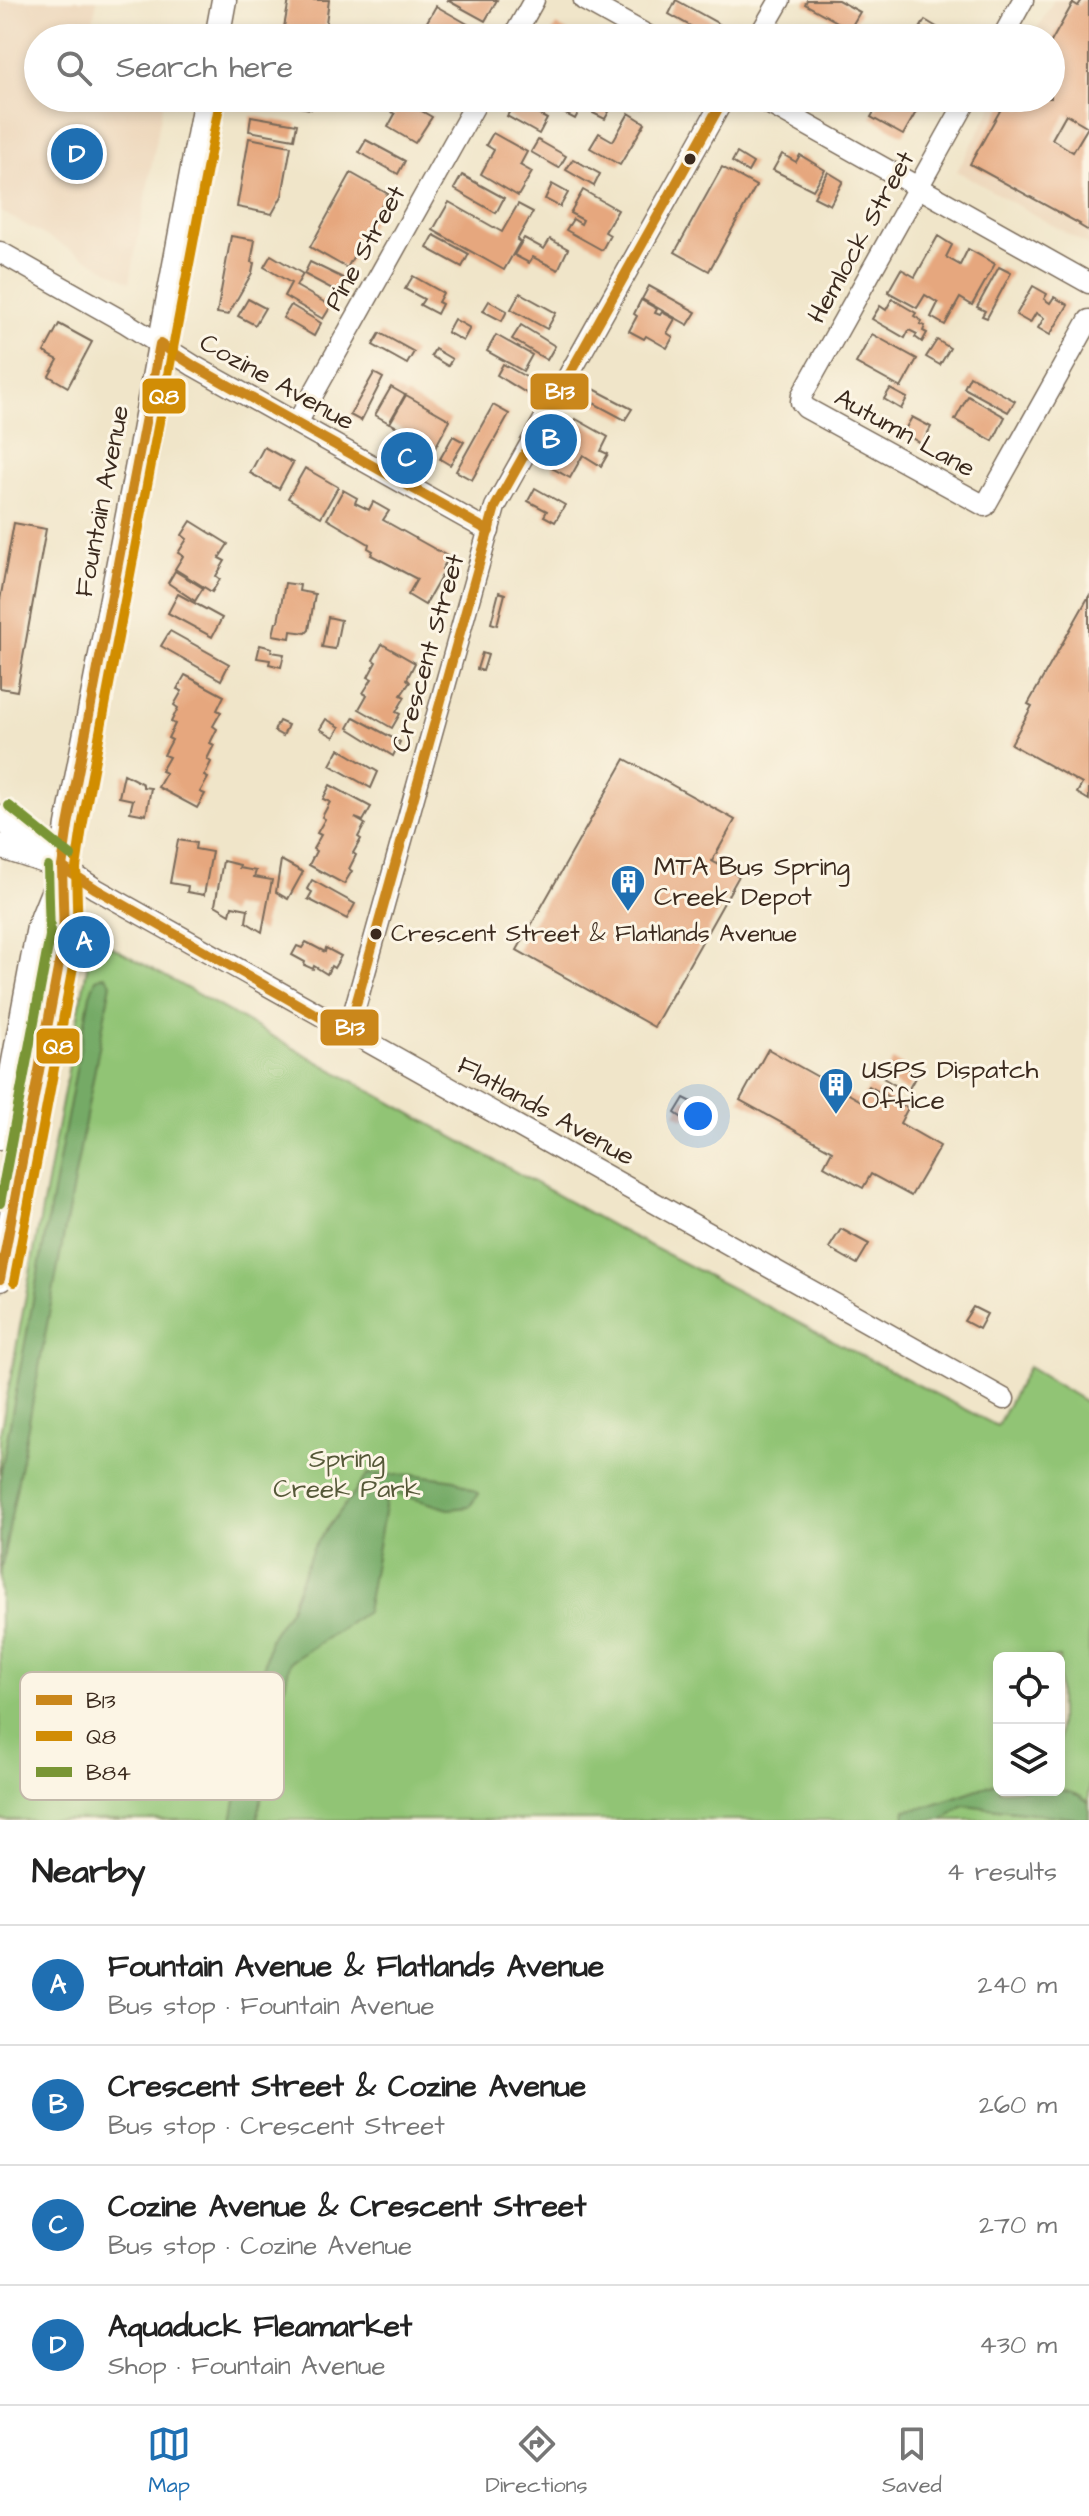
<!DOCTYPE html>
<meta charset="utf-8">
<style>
body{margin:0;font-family:"Architects Daughter",sans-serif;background:#f6f6f6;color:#222}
.controls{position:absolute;right:24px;bottom:24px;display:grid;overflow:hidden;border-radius:12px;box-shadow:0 4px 12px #0003}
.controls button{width:72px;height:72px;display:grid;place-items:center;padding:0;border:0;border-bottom:2px solid #e0e0e0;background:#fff;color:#222;font:40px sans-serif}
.you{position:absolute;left:698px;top:1116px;width:28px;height:28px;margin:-20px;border:6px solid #fff;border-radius:50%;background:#1a73e8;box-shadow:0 0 0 12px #1a73e833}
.badge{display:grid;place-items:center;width:52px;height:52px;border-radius:50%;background:#1f6fb2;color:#fff;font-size:26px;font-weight:700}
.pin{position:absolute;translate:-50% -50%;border:4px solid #fff;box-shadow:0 2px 8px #0006}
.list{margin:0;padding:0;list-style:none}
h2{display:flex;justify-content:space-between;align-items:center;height:104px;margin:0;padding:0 32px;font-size:34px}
h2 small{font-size:26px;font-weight:400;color:#767676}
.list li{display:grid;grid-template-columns:52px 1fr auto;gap:24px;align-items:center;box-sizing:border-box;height:120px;padding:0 32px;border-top:2px solid #e0e0e0}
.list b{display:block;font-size:30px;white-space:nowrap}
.list p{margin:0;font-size:26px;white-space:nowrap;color:#767676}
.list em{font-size:26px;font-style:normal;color:#767676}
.icon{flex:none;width:44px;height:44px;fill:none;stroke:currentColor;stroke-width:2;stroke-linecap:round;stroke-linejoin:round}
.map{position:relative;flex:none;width:1089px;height:1820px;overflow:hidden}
.search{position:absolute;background:#fff;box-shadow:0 4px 12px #0003;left:24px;right:24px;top:24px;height:88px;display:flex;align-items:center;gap:20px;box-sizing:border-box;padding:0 28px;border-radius:44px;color:#767676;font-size:30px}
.sheet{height:584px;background:#fff}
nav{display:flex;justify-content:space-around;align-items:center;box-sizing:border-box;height:112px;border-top:2px solid #e0e0e0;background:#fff;font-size:22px;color:#767676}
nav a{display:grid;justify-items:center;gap:4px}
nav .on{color:#1f6fb2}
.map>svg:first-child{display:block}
.built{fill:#edd7bb}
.green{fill:#91c475;stroke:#66774a;stroke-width:2;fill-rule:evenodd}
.forest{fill:#74aa66;stroke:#586a42;stroke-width:2}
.building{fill:#e6a77e;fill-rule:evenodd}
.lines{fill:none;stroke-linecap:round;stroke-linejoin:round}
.minor-casing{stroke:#7a6b5a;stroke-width:23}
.major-casing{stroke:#7a6b5a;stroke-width:27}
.minor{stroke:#fff;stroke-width:20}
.major{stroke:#fff;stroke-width:24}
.bus-1-casing{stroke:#fcf5e5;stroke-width:16}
.bus-2-casing{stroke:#fcf5e5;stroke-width:16}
.bus-3-casing{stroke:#fcf5e5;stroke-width:16}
.bus-1{stroke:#ca871b;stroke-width:10}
.bus-2{stroke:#d18d06;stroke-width:10}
.bus-3{stroke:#799534;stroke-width:10}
.bus-dot{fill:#3b2a1e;stroke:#fcf5e5;stroke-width:3}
.labels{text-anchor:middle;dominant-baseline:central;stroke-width:6;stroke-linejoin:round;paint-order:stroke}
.bus-label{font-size:24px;fill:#3b2a1e;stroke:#fcf5e5;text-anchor:start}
.street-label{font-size:26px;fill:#3b2a1e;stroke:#fcf5e5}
.poi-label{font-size:26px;fill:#3b2a1e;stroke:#fcf5e5;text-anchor:start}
.park-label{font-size:26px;fill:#555838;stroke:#fcf5e5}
.key{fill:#fcf5e5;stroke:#c2b8a9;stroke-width:2}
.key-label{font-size:22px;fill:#3b2a1e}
.line-badge{stroke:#fcf5e5;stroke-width:3}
.badge-label{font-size:22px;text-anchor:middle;font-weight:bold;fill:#fff}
</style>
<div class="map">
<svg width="1089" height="1820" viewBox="0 0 1089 1820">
<rect width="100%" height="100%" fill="#fcf5e5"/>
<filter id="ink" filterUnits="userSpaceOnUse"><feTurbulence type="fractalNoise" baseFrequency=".0125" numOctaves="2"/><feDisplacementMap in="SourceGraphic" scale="16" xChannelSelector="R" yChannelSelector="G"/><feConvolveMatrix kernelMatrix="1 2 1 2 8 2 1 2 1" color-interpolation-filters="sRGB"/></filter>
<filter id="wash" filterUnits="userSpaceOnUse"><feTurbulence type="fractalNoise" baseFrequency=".006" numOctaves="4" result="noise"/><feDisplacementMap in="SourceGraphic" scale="32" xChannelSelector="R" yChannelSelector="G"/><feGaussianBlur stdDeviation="1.8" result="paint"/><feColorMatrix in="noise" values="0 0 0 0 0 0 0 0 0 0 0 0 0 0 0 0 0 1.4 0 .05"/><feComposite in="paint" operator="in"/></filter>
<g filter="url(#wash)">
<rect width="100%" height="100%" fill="#f0e5c9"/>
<g class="built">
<path d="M0,0H97L90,38H38V98H164L130,282L0,211Z"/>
<path d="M1054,0H1089V246L957,171L998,98H1051V38H1032Z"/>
</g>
<path class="green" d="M93,936L618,1229L997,1426L1028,1367L1089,1404V1820H0V1434ZM999,1658H1059V1790H999Z"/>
<g class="forest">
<path d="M105,975L111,983L0,1576V1477L90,995L96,979Z"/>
<path d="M368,1474L419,1475L455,1480L479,1494L469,1507L449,1509L388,1491L366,1612L290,1662L257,1820H232L270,1638L290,1608L313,1548Z"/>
<path d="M999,1782V1790C1026,1790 1070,1783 1089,1803V1820L964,1805L943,1820H904L905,1810L922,1808Z"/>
</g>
<g id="blocks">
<g class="building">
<path d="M289,0H329L324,38H282Z"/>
<path d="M447,0H497L485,21Z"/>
<path d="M676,0L728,29L723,38H712L669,14Z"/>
<path d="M807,0H838L860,12L850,29L805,4Z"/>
<path d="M1082,0H1089V231L1079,225L1080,224L970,164L1006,100L1022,109L1028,98H1051V42L1073,3L1078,6ZM1066,114L1088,127L1073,152L1052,139Z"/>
<path d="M436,6L480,31L476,38H428L420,34Z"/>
<path d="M925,20L955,38H921L916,35Z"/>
<path d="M556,25L572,34L578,38H549Z"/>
<path d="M272,98H313L311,109L271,102Z"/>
<path d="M390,98H399L432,117L415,143L388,127L395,114L385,108Z"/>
<path d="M517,98L532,99L527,108L547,119L539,134L507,116Z"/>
<path d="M564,98H576L584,102L575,119L558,110Z"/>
<path d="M614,98H649L643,108L632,101L629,106Z"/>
<path d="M882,98H924L903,135L871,117Z"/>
<path d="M601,99L612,106L605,119L593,113Z"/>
<path d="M629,113L645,123L620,165L590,148L599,133L613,141Z"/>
<path d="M251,116L297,124L294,139L249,131Z"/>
<path d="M493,133L527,152L520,165L532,172L518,196L481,174L494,150L486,145Z"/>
<path d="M249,138L291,146L282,196L272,214L237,207Z"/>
<path d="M366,140L405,161L398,174L359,152Z"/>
<path d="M538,140L566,156L559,168L531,152Z"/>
<path d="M737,153L753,163L748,172L732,162Z"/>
<path d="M782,154L796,162L800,155L825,170L813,190L773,170Z"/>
<path d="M573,159L600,174L594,186L566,170Z"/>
<path d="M722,167L756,186L709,271L675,252Z"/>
<path d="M828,172L843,181L830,205L814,197Z"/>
<path d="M351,173L388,194L347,268L310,247Z"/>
<path d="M462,175L504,198L496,213L454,189Z"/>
<path d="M552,184L568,193L560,207L545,199Z"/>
<path d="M583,190L618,210L605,232L610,235L602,250L566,230L573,219L581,224L583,220L570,213Z"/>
<path d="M449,202L502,232L518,204L533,212L517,240L520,242L504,270L433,230Z"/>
<path d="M434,235L469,254L462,267L427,248Z"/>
<path d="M231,236L255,240L251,262L254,263L252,273L228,315L217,313Z"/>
<path d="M938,236L952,245L946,257L960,265L968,249L995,264L972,305L960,298L945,325L931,317L938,303L925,295L917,308L888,292L901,269L915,277Z"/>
<path d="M524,238L544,249L550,239L568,249L558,270L533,257L529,263L514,255Z"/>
<path d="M271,255L303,274L296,286L331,306L323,319L284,296L291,283L264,267Z"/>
<path d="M310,262L345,279L338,292L304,274Z"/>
<path d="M999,267L1011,273L987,318L982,316L985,311L977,307Z"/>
<path d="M413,276L443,293L438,302L442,304L437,314L420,305L424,299L405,289Z"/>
<path d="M649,286L696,312L688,325L642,299Z"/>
<path d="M1033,286L1047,294L1044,299L1050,303L1054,297L1068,305L1050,335L1038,328L1044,318L1036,313L1030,323L1016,315Z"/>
<path d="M520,293L556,313L547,329L511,309Z"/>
<path d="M248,299L265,308L255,325L238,316Z"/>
<path d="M892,299L916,313L914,316L922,321L920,324L925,326L923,331L927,333L922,342L915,337L917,334L909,330L905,338L872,319L880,306L886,310Z"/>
<path d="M641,300L657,309L655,313L660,315L662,312L675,319L667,333L673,337L667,348L646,336L644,339L629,331L637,316L634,314Z"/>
<path d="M489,301L507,311L502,321L483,311Z"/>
<path d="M291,305L321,323L314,336L283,318Z"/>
<path d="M454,319L470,328L463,341L447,332Z"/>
<path d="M59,324L92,342L68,387L49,376L58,360L44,352Z"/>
<path d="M521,325L555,346L547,360L512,339Z"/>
<path d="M380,333L414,352L407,364L373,345Z"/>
<path d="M872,334L917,359L901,388L856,363Z"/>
<path d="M496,335L532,355L523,371L487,351Z"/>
<path d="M937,340L950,348L940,365L926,357Z"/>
<path d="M435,349L452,359L448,366L431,356Z"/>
<path d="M503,364L535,382L528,394L497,375Z"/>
<path d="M374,373L383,378L361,421L350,415Z"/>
<path d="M970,376L1015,401L1008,412L964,388Z"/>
<path d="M391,387L405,395L389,423L375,415Z"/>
<path d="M592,388L632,409L625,420L586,399Z"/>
<path d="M890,389L907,398L901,409L884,399Z"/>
<path d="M406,395L450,420L435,448L390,423Z"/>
<path d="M968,396L1005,417L993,441L955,420Z"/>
<path d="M493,405L509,414L472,480L456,471Z"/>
<path d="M912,417L931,427L922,444L903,433Z"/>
<path d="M576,419L608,437L601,451L608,454L601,466L583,455L570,478L552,468Z"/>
<path d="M453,436L464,442L450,465L440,459Z"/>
<path d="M264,447L293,463L279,489L250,473Z"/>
<path d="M305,468L338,487L321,517L288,498Z"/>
<path d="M535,488L565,505L555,522L544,516L547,511L528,501Z"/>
<path d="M343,490L357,498L355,503L369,510L373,502L389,511L383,520L449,557L442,569L445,570L425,605L408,595L417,579L371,555L373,551L368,548L369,544L327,519Z"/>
<path d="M191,521L228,544L219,558L225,561L216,576L220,579L212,592L175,569L183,556L178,553L187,539L182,535Z"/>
<path d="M14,523L46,529L17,691L0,688V600Z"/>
<path d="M175,571L203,588L195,601L168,583Z"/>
<path d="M285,583L300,585L299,591L315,594L309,630L306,633L291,631L290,638L273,635L276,622H278Z"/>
<path d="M499,592L505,594L497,625L491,623Z"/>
<path d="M178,594L222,618L212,637L168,613Z"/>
<path d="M1089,596V800L1077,793L1082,784L1011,744L1032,706L1028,704Z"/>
<path d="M328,617L341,620L335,649L322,647Z"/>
<path d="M170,631L229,664L221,680L161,646Z"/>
<path d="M382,644L415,663L407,679L410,682L401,695L405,697L396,712L400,714L392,728L359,709L367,695L363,693L372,679L368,677L376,662L373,660Z"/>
<path d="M260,645L272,648L271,652L284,654L281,667L269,664L270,660L257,658Z"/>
<path d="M482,653L488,655L483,671L477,669Z"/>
<path d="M185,675L224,696L217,710L221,712L213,726L217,729L210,743L214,745L207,759L211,762L204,776L208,778L200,792L205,794L197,808L158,787L166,773L161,771L169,757L164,755L172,740L168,738L175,724L171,722L178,708L174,705L182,691L177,689Z"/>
<path d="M354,717L400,742L393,756L348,728Z"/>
<path d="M326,719L340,727L334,737L320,729Z"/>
<path d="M279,721L288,725L283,736L274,731Z"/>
<path d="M339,749L378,772L371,788L330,765Z"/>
<path d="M625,759L735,820L712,861L739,876L654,1027L517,950Z"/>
<path d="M124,774L143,784V787L151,788L146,815L130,812L133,800L119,797Z"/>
<path d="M330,785L371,807L363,821L355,818L365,824L358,837L361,839L353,853L356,855L349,869L352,871L344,884L309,865L316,851L313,849L321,835L317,833L325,819L322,817L330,802L323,799Z"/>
<path d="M178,840L196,843L195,849L212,852L204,895L187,892L188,886L170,883Z"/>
<path d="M281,860L303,872L288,899L276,892Z"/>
<path d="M223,861L240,865L239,868L256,871L254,877L272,880L262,932L246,922L248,909L232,906L230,914L215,905Z"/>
<path d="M312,880L355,904L347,919L308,899L312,892L307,889Z"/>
<path d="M306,942L325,952L326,948L341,956L334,968L331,966L327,974L314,966L313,969L304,965L305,962L292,955L297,946L302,948Z"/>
<path d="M768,1049L861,1101L869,1086L908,1108L900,1123L940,1146L911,1196L871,1174L863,1188L824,1166L832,1151L740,1100Z"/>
<path d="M893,1060L917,1074L907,1092L883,1078Z"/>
<path d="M684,1098L694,1103L684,1119L675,1113Z"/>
<path d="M841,1229L869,1244L857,1264L829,1248Z"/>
<path d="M973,1307L987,1314L979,1329L964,1321Z"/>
</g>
</g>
</g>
<g filter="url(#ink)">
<use href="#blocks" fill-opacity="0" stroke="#7a6b5a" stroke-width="2"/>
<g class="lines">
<defs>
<g id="minor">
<path d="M584,0L652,38"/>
<path d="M513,38L534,0"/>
<path d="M758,38L780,0"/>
<path d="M1002,38L1023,0"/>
<path d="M759,98L1089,283"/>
<path d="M968,98L802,395L801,402L806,408L985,506L1089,320"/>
<path d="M0,252L126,323L194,366L489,531"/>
<path d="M297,423L479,98"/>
<path d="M62,867L96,889L1004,1399"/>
<path d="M348,1033L495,507L724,98"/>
</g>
<g id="major">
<path d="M217,38L224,0"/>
<path d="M0,817L62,867"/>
<path d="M0,846L45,861"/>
<path d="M0,1137L39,927L59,877"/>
<path d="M0,1279L64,937L62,867L68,825L137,469L206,98"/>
</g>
</defs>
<use href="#minor" class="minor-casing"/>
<use href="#major" class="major-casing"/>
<use href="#minor" class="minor"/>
<use href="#major" class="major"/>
<defs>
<g id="bus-1">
<path d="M62,867L96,889L348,1033L495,507L724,98"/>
<path d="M0,1279L64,937L62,867L68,825L160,344L194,366L489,531"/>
</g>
<path id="bus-2" d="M14,1282L78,940L76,868L82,827L220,101"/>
<g id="bus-3">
<path d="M9,806L71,856"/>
<path d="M0,1203L50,936L48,867"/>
</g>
</defs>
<use href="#bus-1" class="bus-1-casing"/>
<use href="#bus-2" class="bus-2-casing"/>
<use href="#bus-3" class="bus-3-casing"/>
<use href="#bus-1" class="bus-1"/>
<use href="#bus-2" class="bus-2"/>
<use href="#bus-3" class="bus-3"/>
</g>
</g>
<defs>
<symbol id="building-pin" viewBox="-11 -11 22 30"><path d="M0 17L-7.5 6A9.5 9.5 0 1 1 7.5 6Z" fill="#1f6fb2" stroke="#fcf5e5"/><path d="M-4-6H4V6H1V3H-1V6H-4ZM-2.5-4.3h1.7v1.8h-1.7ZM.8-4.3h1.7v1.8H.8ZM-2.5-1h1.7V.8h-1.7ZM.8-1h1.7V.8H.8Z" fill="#fff"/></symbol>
</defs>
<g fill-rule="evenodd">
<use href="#building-pin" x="608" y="862" width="40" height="54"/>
<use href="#building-pin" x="816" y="1065" width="40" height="54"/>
</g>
<g class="bus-dot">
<circle cx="690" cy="159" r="7"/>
<circle cx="376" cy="934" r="7"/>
</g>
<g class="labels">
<g class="bus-label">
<text x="391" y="934">Crescent Street &amp; Flatlands Avenue</text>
</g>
<g class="street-label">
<text transform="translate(861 237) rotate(-61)">Hemlock Street</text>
<text transform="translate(365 248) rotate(-61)">Pine Street</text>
<text transform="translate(277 382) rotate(29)">Cozine Avenue</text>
<text transform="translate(905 433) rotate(29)">Autumn Lane</text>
<text transform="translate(102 501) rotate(-79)">Fountain Avenue</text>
<text transform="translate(428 653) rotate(-74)">Crescent Street</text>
<text transform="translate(546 1111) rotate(29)">Flatlands Avenue</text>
</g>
<g class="poi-label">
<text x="654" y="867">MTA Bus Spring<tspan x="654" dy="30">Creek Depot</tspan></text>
<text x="862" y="1070">USPS Dispatch<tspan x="862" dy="30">Office</tspan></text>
</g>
<g class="park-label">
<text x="347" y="1459">Spring<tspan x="347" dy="30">Creek Park</tspan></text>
</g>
</g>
<rect x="20" y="1672" width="264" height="128" rx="12" class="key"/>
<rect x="36" y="1695" width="36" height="10" fill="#ca871b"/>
<rect x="36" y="1731" width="36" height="10" fill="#d18d06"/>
<rect x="36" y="1767" width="36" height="10" fill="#799534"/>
<g class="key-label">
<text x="86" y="1708">B13</text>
<text x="86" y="1744">Q8</text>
<text x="86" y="1780">B84</text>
</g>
<g class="line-badge">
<rect x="529" y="372" width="61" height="39" rx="8" fill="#ca871b"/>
<rect x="141" y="377" width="46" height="38" rx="8" fill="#d18d06"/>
<rect x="319" y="1008" width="61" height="39" rx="8" fill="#ca871b"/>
<rect x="35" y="1027" width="46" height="38" rx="8" fill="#d18d06"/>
</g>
<g class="badge-label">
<text x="560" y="399">B13</text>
<text x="164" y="404">Q8</text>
<text x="350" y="1035">B13</text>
<text x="58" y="1054">Q8</text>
</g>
</svg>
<div class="controls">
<button><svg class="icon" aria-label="locate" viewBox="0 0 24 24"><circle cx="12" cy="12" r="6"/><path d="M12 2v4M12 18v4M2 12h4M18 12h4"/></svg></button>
<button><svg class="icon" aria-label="layers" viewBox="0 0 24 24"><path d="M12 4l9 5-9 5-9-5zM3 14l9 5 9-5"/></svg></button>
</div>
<div class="you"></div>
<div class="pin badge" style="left:84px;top:942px">A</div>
<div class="pin badge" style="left:551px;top:440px">B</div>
<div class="pin badge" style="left:407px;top:458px">C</div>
<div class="pin badge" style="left:77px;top:154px">D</div>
<div class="search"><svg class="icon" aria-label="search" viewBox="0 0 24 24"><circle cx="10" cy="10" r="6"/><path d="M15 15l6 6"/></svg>Search here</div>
</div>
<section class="sheet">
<h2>Nearby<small>4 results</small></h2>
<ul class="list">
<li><span class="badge">A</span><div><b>Fountain Avenue &amp; Flatlands Avenue</b><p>Bus stop · Fountain Avenue</p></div><em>240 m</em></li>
<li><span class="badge">B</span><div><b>Crescent Street &amp; Cozine Avenue</b><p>Bus stop · Crescent Street</p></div><em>260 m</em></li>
<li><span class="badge">C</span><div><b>Cozine Avenue &amp; Crescent Street</b><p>Bus stop · Cozine Avenue</p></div><em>270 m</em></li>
<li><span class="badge">D</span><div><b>Aquaduck Fleamarket</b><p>Shop · Fountain Avenue</p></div><em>430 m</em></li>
</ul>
</section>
<nav>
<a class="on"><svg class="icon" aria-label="map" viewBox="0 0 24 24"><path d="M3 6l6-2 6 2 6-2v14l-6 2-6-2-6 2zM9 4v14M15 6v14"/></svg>Map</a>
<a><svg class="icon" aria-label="directions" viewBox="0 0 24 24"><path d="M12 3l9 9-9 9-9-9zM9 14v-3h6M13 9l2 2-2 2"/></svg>Directions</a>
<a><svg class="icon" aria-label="saved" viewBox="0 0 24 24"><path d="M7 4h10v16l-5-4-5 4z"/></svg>Saved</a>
</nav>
